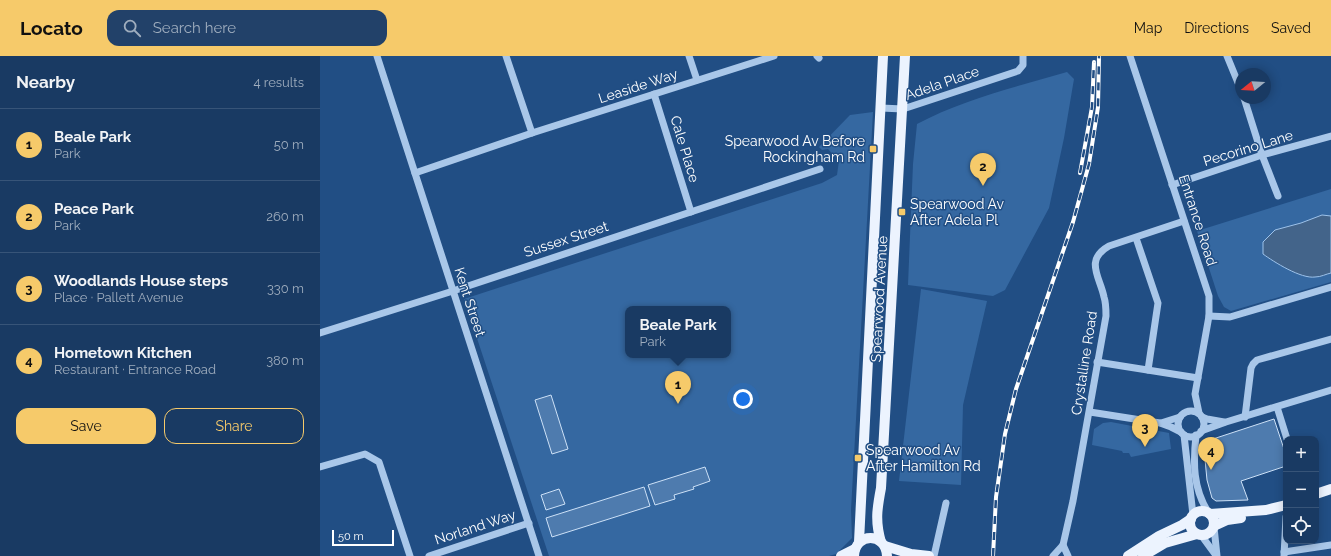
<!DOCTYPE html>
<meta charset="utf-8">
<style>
body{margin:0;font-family:Raleway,sans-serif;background:#224169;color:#f1f3f6}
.controls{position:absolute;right:12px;bottom:12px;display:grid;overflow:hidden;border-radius:8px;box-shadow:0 2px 10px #0003}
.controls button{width:36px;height:36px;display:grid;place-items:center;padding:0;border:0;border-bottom:1px solid #375478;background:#193a63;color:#f1f3f6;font:20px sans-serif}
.compass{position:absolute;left:915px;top:12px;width:36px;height:36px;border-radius:50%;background:#193a63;box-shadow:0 2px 10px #0003;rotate:252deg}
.scale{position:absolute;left:12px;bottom:10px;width:62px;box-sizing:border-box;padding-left:4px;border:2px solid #fff;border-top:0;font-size:11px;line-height:14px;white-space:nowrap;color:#fff;-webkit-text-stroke:3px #214e84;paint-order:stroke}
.you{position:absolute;left:423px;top:343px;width:14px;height:14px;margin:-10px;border:3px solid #fff;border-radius:50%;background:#1a73e8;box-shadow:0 0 0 6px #1a73e833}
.badge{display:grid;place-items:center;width:26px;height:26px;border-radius:50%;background:#f6ca6a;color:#111;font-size:13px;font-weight:700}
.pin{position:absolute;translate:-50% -33px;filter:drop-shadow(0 1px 2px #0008)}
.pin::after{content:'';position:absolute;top:21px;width:14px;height:12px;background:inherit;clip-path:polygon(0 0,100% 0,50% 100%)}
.popup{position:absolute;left:305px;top:250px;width:106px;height:52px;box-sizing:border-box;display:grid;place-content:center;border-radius:8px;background:#193a63;filter:drop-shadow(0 1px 3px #0005);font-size:13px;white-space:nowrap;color:#9fadbe}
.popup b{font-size:15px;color:#f1f3f6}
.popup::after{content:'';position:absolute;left:50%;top:100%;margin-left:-8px;border:8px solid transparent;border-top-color:#193a63}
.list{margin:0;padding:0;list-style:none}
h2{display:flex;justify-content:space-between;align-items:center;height:52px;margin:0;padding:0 16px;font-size:17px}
h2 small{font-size:13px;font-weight:400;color:#9fadbe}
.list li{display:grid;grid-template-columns:26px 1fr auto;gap:12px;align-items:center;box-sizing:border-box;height:72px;padding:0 16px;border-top:1px solid #375478}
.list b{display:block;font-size:15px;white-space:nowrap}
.list p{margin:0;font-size:13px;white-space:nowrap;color:#9fadbe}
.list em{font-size:13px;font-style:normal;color:#9fadbe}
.actions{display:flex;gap:8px;padding:12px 16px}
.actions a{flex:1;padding:9px 0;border:1px solid #f6ca6a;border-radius:12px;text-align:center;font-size:14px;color:#f6ca6a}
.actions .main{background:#f6ca6a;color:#111}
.icon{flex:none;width:22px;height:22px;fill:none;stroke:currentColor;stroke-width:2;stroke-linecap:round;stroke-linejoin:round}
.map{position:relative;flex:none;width:1011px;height:500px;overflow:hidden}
header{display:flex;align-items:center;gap:24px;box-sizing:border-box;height:56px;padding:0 20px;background:#f6ca6a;color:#111}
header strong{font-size:19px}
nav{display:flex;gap:22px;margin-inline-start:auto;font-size:14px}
.search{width:280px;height:36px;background:#224169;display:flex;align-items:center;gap:10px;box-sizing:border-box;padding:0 14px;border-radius:12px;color:#9fadbe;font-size:15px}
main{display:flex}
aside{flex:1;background:#193a63}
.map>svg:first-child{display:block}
.green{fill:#3568a1;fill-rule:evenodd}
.water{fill:#43648a;stroke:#9dc2ea}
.building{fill:#4e7bae;stroke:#cde1f7}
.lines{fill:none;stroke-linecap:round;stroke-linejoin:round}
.minor{stroke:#a9c7e9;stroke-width:7}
.major{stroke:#ecf3fe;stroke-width:10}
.rail-casing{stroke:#fff;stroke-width:4}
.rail{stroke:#214e84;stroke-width:2.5;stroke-dasharray:8;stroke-linecap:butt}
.poi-dot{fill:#f6ca6a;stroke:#214e84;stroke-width:1.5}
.labels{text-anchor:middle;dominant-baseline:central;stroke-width:3;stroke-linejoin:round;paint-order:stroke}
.street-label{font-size:14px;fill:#fff;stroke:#214e84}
.poi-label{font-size:14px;fill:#fff;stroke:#214e84;text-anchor:start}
</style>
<header>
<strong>Locato</strong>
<div class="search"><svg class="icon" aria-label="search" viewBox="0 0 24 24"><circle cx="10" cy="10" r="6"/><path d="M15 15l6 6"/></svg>Search here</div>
<nav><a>Map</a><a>Directions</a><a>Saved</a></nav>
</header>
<main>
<aside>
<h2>Nearby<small>4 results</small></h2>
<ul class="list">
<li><span class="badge">1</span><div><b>Beale Park</b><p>Park</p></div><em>50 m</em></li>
<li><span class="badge">2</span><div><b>Peace Park</b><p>Park</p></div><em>260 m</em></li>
<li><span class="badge">3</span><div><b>Woodlands House steps</b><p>Place · Pallett Avenue</p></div><em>330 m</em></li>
<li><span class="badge">4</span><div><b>Hometown Kitchen</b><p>Restaurant · Entrance Road</p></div><em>380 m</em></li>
</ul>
<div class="actions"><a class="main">Save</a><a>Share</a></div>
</aside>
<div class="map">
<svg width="1011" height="500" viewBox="0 0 1011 500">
<rect width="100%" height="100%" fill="#214e84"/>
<g class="green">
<path d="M747,16L754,23L744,82L729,152L685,234L673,240L588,229L593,108L597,68C644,43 696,31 747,16Z"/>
<path d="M553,56L531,454L532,482L516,498L509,500H229L144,243L502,127L517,119L519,105L508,93L502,94L499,91L530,59ZM308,253H408V299H308Z"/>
<path d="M1011,133V226L911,255L904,251L898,240L877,175Z"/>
<path d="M601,233L667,245L643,349L641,429L579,425Z"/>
<path d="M791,366L849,377L851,393L811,401L809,397H803L802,395L772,389L774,373L783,367Z"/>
</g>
<path class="water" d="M1002,159L1011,160V217C1006,218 1001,221 995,221C981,223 954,206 943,198V186L955,174L981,167Z"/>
<g class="building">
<path d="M231,339L248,393L232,398L215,344Z"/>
<path d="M954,363L966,399V410L921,425L928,444L896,445L892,442L887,424L884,393L893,383Z"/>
<path d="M385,411L390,425L373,431L374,433L354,439L355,443L335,449L328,429Z"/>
<path d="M324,431L330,450L232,481L226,462Z"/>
<path d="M239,433L245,448L226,454L221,439Z"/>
</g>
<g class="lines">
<g class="minor">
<path d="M57,0L219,500"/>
<path d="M186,0L212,77"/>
<path d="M369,0L377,24"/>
<path d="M497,0L499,2"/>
<path d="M810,0L889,240V260L875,338L879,357"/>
<path d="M907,0L921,34"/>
<path d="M334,38L371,156"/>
<path d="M924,42L942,99L958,140"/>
<path d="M561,52L583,53L698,15L703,9V0"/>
<path d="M95,117L212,77L454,0"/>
<path d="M852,129L942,99L1011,80"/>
<path d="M816,182L838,247L828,314"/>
<path d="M889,260L910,261L1011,231"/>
<path d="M0,277L133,235L500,113"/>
<path d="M777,306L878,322"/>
<path d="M957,351L967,383"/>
<circle cx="871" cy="368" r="13"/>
<path d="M770,356L840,367L851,371L861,376"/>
<path d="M882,361L887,363L904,366"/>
<path d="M925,361L931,312L933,308L937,304L1011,283"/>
<path d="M841,367L860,361"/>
<path d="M881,375L906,366L1011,334"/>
<path d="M864,379L873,459"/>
<path d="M876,379C873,407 873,432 888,456"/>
<path d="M0,411L45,398L59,406L90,500"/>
<path d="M894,471L897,500"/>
<path d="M881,479L895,498"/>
<path d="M743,489L748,500"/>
<path d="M964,496L1011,489"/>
<path d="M109,500L209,467"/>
<path d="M614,500L626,447"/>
<path d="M733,500L743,489L753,445L786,260C786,254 786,247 784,241C780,221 764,204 789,190L864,165"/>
<path d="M964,500L966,461"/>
</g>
<g class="major">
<path d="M996,438L1011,433"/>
<circle cx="882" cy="467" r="12"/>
<path d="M890,458L946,454L966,449"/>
<path d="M894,470L907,464L921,462"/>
<path d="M539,486L563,0"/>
<path d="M561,486C555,465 557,453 561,432L585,0"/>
<path d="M565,490L591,498L609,500"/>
<path d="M521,500L535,493"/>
<path d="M534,500C535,476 566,476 567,500"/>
<path d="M808,500L839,480L862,469L871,463"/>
<path d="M823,500L845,487L877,478"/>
</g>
<defs>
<g id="rail">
<path d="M760,117L772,51L774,6"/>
<path d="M673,500L676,441L685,378L696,333L753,166L769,108L778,51L779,0"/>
</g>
</defs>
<use href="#rail" class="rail-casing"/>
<use href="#rail" class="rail"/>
</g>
<g class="poi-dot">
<rect x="549" y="89" width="8" height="8" rx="2"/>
<rect x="578" y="152" width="8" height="8" rx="2"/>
<rect x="534" y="398" width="8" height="8" rx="2"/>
</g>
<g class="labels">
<g class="street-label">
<text transform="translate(622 27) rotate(-19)">Adela Place</text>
<text transform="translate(318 30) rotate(-18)">Leaside Way</text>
<text transform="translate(928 92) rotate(-17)">Pecorino Lane</text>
<text transform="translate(365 93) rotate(73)">Cale Place</text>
<text transform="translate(878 164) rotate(72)">Entrance Road</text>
<text transform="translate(246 183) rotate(-18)">Sussex Street</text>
<text transform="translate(559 243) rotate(-87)">Spearwood Avenue</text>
<text transform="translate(150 246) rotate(72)">Kent Street</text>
<text transform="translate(764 307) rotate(-81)">Crystalline Road</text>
<text transform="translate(155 471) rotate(-18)">Norland Way</text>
</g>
<g class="poi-label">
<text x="545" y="85" text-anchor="end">Spearwood Av Before<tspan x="545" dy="16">Rockingham Rd</tspan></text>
<text x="590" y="148">Spearwood Av<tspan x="590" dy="16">After Adela Pl</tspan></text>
<text x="546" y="394">Spearwood Av<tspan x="546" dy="16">After Hamilton Rd</tspan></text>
</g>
</g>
</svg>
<div class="controls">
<button>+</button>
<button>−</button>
<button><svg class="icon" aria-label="locate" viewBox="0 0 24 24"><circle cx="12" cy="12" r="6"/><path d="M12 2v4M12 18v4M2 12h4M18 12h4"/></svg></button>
</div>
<svg class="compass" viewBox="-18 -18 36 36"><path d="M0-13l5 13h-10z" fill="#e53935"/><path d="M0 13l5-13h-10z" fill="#9fadbe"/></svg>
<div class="scale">50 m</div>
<div class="you"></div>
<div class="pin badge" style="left:358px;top:348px">1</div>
<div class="popup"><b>Beale Park</b>Park</div>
<div class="pin badge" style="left:663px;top:130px">2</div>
<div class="pin badge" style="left:825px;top:391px">3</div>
<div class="pin badge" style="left:891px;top:414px">4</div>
</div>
</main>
